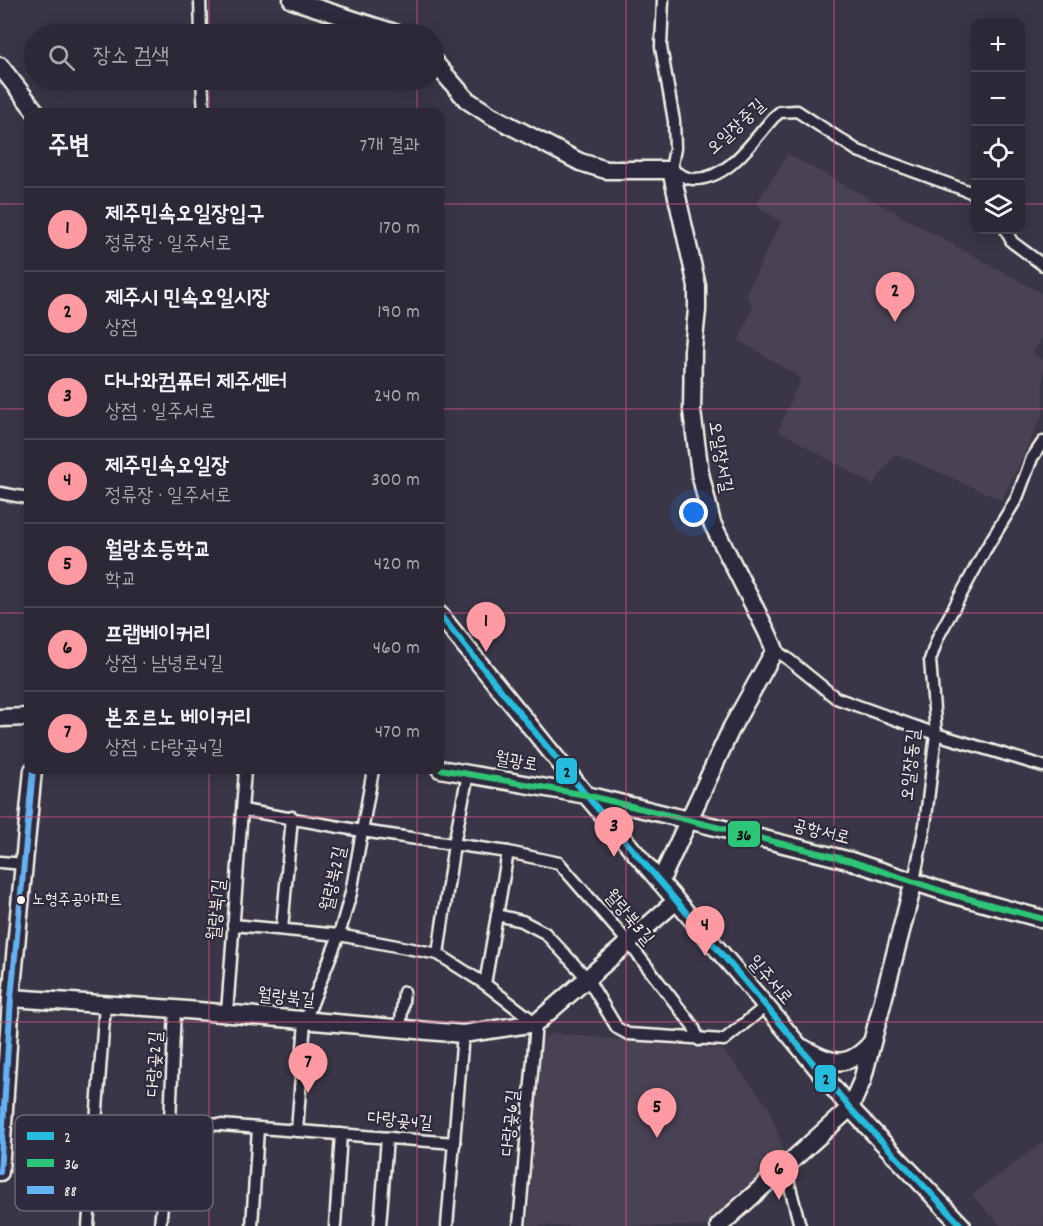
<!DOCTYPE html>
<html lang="ko">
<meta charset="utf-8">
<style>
body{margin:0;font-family:Dekko,"Poor Story",sans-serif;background:#34303d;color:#f1f3f6}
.controls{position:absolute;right:18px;top:18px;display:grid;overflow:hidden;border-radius:12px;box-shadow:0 3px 15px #0003}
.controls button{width:54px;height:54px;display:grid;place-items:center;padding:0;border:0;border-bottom:2px solid #484450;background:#2c2835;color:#f1f3f6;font:30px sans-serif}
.you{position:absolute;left:694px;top:513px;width:21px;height:21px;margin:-15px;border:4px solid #fff;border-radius:50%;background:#1a73e8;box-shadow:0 0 0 9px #1a73e833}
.badge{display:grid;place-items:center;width:39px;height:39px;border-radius:50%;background:#ff9aa2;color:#111;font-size:20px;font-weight:700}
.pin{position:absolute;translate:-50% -50px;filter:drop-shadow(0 2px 3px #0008)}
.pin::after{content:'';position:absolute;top:32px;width:21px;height:18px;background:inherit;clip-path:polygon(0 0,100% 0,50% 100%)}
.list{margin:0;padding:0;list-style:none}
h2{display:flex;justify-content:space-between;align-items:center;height:78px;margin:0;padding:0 24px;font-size:26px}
h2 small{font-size:20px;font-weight:400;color:#a6a6ad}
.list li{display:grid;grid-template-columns:39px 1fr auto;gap:18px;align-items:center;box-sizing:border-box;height:84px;padding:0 24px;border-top:2px solid #484450}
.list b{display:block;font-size:22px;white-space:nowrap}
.list p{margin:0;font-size:20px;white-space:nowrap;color:#a6a6ad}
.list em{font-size:20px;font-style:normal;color:#a6a6ad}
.icon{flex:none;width:33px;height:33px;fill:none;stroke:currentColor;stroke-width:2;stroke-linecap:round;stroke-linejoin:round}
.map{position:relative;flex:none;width:1043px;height:1226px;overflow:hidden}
.search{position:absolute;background:#2c2835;box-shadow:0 3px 15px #0003;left:24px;top:24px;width:420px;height:66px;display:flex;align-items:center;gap:15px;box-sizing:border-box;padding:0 21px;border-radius:33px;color:#a6a6ad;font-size:22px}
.panel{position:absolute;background:#2c2835;box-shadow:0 3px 15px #0003;left:24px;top:108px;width:420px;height:666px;border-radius:12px}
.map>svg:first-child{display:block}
.built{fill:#484352}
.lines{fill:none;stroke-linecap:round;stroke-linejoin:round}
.street-casing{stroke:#f4f1e8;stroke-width:15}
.secondary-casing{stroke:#f4f1e8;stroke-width:21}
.street{stroke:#2f2a3d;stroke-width:10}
.secondary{stroke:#2f2a3d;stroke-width:16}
.bus-1-casing{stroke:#2f2a3d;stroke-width:10}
.bus-2-casing{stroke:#2f2a3d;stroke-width:10}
.bus-3-casing{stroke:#2f2a3d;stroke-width:10}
.bus-1{stroke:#26bcdd;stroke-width:6}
.bus-2{stroke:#2dc577;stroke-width:6}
.bus-3{stroke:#66b1f2;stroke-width:6}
.grid{fill:none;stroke:#d15985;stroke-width:1.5;stroke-opacity:0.55}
.bus-dot{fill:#f4f1e8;stroke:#2f2a3d;stroke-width:2}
.labels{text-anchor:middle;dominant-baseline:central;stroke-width:4.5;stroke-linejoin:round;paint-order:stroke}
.bus-label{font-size:16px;fill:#f4f1e8;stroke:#2f2a3d;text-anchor:start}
.street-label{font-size:18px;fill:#f4f1e8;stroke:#2f2a3d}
.key{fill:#2f2a3d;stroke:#6a6670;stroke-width:1.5}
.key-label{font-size:16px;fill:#f4f1e8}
.line-badge{stroke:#2f2a3d;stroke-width:2}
.pale-badge-label{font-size:16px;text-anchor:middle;font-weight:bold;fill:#111}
</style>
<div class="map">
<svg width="1043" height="1226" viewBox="0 0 1043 1226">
<rect width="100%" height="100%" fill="#3b3647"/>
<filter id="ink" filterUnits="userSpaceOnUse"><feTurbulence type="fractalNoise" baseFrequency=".0167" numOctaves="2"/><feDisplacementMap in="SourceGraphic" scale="12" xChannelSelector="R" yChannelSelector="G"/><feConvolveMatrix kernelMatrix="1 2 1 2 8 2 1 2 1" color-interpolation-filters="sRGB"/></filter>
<g filter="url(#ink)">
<g class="built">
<path d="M788,154L1043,294V335L1033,354L1043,360V413L1002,500L895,453L873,485L778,430L801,378L739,340L753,308L746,294L781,222L756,204Z"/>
<path d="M551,1033L723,1050L769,1107L789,1169L725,1226H528L542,1041Z"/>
<path d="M1043,1142V1226H1001L972,1195Z"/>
</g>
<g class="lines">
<defs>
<g id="street">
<path d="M200,0L201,34"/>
<path d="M663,0L661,47L674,121L675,148L671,170C678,173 686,179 693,179C729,180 753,140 774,117L780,112L797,111L858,151L976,194"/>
<path d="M202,80L204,112"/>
<path d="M1006,230L1012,242L1043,265"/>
<path d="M0,493L28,498"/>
<path d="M775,650L788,659L836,698L936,734L1043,766"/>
<path d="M243,810L362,831L508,852L559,863L628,942L693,1026L699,1040"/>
<path d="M0,862L25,864"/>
<path d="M914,881L925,825L936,734L930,660L938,637L984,552L1017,498L1032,458L1043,442"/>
<path d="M497,915L522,921L545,933L587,978L617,1028L628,1034L724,1040L766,1006"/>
<path d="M233,925L339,935L438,954L485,984L536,1023L519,1226"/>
<path d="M282,929L292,817"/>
<path d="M438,954L454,844L468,774"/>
<path d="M485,984L508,852"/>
<path d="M227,1013L245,770"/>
<path d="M400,1029L404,992"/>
<path d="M170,1121L455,1143"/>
<path d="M297,1131L305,1021L339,935L351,893L373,770"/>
<path d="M785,1168L800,1226"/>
<path d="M88,1226L105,1005"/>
<path d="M160,1226L170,1121L175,1009"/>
<path d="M252,1226L258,1128"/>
<path d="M335,1226L341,1134"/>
<path d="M380,1226L387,1138"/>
<path d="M447,1226L463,1034"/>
</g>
<g id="secondary">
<path d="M292,0L398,34"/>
<path d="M434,62L467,100L490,115L580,162L606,170H671L697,286V310L693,349L692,411L700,473L712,523L767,632L775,650L732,727L660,882"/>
<path d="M0,66L36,112"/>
<path d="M440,615L586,795L766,1006L850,1108L962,1226"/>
<path d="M0,718L28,717"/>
<path d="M440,769L586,795L688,820L851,861L951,894L1043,919"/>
<path d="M11,998L175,1009L463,1034L536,1023L675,902"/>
<path d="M803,1048C832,1065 849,1069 872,1042"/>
<path d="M0,1172L11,998L33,770"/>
<path d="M719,1226L850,1108L862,1081L914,881"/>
</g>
</defs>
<use href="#street" class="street-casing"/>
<use href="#secondary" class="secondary-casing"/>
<use href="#street" class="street"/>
<use href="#secondary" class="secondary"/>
<defs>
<path id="bus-1" d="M440,615L586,795L766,1006L850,1108L962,1226"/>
<path id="bus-2" d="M440,769L586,795L688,820L851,861L951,894L1043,919"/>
<path id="bus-3" d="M0,1172L11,998L33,770"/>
</defs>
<use href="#bus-1" class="bus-1-casing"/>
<use href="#bus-2" class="bus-2-casing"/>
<use href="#bus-3" class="bus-3-casing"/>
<use href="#bus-1" class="bus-1"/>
<use href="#bus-2" class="bus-2"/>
<use href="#bus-3" class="bus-3"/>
</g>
</g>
<path class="grid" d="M209,0V34M417,0V34M626,0V1226M834,0V1226M209,80V112M417,80V112M0,204H28M440,204H976M1020,204H1043M0,409H28M440,409H1043M0,613H28M440,613H1043M209,770V1226M417,770V1226M0,817H1043M0,1022H1043"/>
<circle class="bus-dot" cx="21" cy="900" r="5"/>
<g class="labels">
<g class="bus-label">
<text x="32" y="900">노형주공아파트</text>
</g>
<g class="street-label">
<text transform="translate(737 128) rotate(-43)">오일장중길</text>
<text transform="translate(719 457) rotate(80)">오일장서길</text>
<text transform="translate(516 763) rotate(10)">월광로</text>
<text transform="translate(912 765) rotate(-85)">오일장동길</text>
<text transform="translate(821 833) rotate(14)">공항서로</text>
<text transform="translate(335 879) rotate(-78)">월랑북2길</text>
<text transform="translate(218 910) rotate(-85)">월랑북1길</text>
<text transform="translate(628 918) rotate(50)">월랑북3길</text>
<text transform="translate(769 981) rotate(50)">일주서로</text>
<text transform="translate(286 999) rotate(6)">월랑북길</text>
<text transform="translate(156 1064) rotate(-87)">다랑곶2길</text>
<text transform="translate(400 1122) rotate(5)">다랑곶4길</text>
<text transform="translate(512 1123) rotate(-85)">다랑곶6길</text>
</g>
</g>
<rect x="15" y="1115" width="198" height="96" rx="9" class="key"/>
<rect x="27" y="1132" width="27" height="8" fill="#26bcdd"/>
<rect x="27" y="1159" width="27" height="8" fill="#2dc577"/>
<rect x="27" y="1186" width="27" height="8" fill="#66b1f2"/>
<g class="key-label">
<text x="64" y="1142">2</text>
<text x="64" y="1169">36</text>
<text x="64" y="1196">88</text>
</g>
<g class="line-badge">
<rect x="555" y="757" width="23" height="28" rx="6" fill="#26bcdd"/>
<rect x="727" y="820" width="34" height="28" rx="6" fill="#2dc577"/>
<rect x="814" y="1064" width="23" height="29" rx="6" fill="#26bcdd"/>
</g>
<g class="pale-badge-label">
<text x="567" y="777">2</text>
<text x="744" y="840">36</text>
<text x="826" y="1084">2</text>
</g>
</svg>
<div class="controls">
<button>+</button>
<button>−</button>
<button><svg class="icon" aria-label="locate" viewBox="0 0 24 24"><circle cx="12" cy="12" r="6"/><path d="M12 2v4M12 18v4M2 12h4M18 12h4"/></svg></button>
<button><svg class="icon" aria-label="layers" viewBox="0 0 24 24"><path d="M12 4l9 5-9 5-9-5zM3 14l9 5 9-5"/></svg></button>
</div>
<div class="you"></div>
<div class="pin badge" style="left:486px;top:652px">1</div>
<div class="pin badge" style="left:895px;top:322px">2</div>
<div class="pin badge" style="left:614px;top:857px">3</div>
<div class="pin badge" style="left:705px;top:956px">4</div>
<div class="pin badge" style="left:657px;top:1138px">5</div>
<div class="pin badge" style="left:779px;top:1200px">6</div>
<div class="pin badge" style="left:308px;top:1093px">7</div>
<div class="search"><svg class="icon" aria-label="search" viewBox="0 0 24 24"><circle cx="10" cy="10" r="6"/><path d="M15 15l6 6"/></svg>장소 검색</div>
<section class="panel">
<h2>주변<small>7개 결과</small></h2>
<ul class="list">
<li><span class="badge">1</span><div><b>제주민속오일장입구</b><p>정류장 · 일주서로</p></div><em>170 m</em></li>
<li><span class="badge">2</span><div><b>제주시 민속오일시장</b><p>상점</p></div><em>190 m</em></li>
<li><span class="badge">3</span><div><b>다나와컴퓨터 제주센터</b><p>상점 · 일주서로</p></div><em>240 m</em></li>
<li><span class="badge">4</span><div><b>제주민속오일장</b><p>정류장 · 일주서로</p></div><em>300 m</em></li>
<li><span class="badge">5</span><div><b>월랑초등학교</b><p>학교</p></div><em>420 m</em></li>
<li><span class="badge">6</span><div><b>프랩베이커리</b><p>상점 · 남녕로4길</p></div><em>460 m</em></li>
<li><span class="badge">7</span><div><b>본조르노 베이커리</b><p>상점 · 다랑곶4길</p></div><em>470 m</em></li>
</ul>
</section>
</div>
